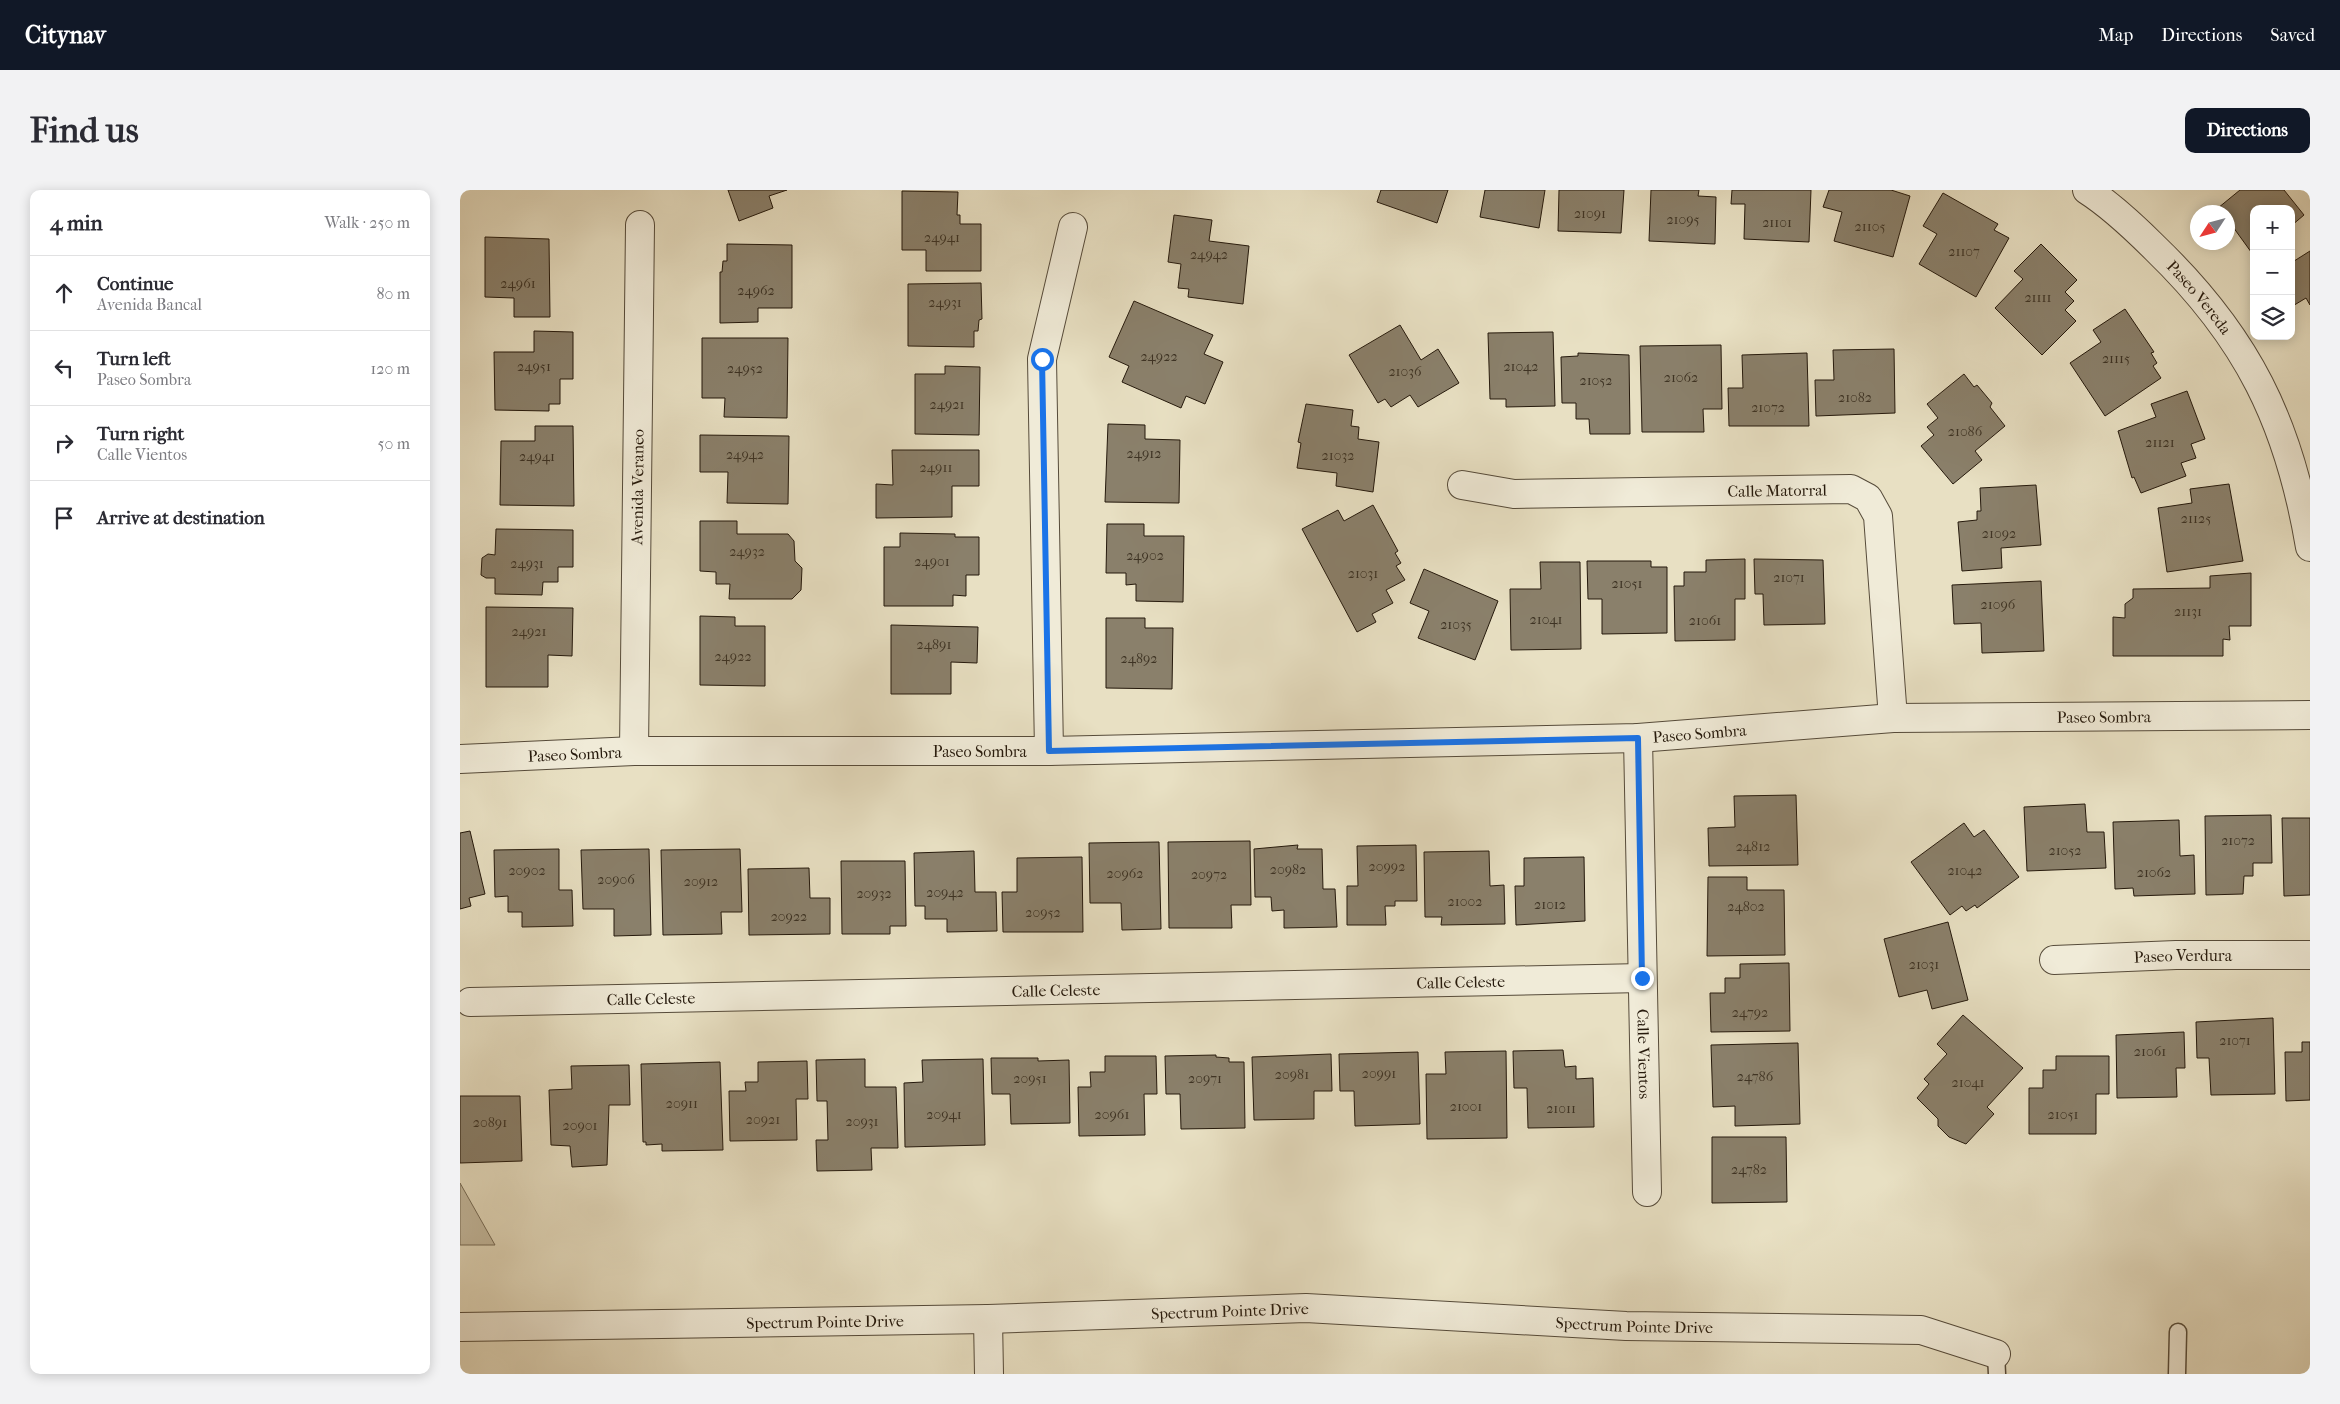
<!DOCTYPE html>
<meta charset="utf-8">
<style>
body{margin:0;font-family:"IM FELL French Canon",serif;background:#f2f2f3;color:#2b2b33}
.controls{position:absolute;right:15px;top:15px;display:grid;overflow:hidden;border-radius:10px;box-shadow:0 2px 12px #0003}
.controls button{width:45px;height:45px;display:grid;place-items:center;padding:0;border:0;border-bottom:1px solid #e1e1e2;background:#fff;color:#2b2b33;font:25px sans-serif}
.compass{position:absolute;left:1730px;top:15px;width:45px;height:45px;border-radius:50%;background:#fff;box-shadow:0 2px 12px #0003;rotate:234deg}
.stop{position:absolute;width:15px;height:15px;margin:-11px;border:4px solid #1a73e8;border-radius:50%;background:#fff}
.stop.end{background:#1a73e8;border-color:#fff;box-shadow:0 1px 5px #0008}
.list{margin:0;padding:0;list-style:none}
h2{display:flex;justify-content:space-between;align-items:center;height:65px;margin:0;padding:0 20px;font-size:21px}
h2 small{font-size:16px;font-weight:400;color:#7c7c81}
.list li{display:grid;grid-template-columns:32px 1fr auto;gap:15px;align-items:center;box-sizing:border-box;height:75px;padding:0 20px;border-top:1px solid #e1e1e2}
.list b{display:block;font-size:19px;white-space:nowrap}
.list p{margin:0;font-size:16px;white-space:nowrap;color:#7c7c81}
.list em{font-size:16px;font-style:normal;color:#7c7c81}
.icon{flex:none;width:28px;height:28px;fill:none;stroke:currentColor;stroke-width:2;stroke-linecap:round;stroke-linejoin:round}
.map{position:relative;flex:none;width:1850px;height:1184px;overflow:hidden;border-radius:10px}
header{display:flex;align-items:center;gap:30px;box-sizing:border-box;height:70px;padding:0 25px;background:#111827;color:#fff}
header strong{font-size:24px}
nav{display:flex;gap:28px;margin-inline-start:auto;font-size:18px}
.intro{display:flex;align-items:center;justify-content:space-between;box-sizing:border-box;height:120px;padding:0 30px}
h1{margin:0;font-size:35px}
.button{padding:12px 22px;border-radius:10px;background:#111827;color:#fff;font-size:18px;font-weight:700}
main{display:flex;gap:30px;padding:0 30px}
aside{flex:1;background:#fff;border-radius:10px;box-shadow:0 2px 12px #0003}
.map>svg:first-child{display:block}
.green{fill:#c7bea4;stroke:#766c58}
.building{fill:#8a806b;stroke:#25190c}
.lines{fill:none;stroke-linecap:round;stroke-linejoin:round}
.service-casing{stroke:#564b3a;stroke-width:19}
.minor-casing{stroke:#564b3a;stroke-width:30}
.tertiary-casing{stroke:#564b3a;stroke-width:30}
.service{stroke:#f0ebd8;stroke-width:16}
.minor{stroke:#f0ebd8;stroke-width:28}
.tertiary{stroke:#f0ebd8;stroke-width:28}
.route{stroke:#1a73e8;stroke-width:6}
.labels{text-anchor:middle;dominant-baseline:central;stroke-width:4;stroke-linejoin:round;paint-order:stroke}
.number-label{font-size:14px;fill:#3e3324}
.street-label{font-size:16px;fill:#25190c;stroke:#f0ebd8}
</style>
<header>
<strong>Citynav</strong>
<nav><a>Map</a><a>Directions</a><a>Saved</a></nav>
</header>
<div class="intro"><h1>Find us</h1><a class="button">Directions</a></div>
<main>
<aside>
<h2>4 min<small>Walk · 250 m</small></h2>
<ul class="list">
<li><svg class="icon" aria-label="ahead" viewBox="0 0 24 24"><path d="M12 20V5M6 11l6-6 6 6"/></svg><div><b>Continue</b><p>Avenida Bancal</p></div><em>80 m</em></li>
<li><svg class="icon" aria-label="left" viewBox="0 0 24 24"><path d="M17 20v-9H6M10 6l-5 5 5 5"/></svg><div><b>Turn left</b><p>Paseo Sombra</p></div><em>120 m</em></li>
<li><svg class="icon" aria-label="right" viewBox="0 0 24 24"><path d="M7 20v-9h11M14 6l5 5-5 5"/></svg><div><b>Turn right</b><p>Calle Vientos</p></div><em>50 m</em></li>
<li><svg class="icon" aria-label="arrive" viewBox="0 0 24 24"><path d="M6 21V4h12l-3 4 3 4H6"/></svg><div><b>Arrive at destination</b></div></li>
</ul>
</aside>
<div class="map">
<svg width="1850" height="1184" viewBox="0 0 1850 1184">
<rect width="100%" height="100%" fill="#e8e0c3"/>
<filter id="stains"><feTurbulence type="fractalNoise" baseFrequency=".004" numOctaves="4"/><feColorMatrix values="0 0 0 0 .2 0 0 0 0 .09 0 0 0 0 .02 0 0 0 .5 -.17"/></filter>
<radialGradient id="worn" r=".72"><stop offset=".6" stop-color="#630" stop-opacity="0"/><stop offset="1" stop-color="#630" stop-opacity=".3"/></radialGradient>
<path class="green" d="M0,993L35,1055H0Z"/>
<g class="building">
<path d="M268,0H327L309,6L313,18L279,31Z"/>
<path d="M921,0H988L977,33L917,12Z"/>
<path d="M1025,0H1085L1079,38L1020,27Z"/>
<path d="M1099,0H1164L1161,43L1098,41Z"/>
<path d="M1191,0H1239L1238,6L1256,7L1255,54L1189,51Z"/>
<path d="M1272,0H1351L1349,52L1284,49L1285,14H1271Z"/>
<path d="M1369,0H1431L1450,6L1433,67L1374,51L1382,22L1363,17Z"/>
<path d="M1780,0H1824L1844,25L1831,36V19H1794V66L1768,30V22H1761L1758,18Z"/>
<path d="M442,1L498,2L497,25H500V34H521V81H466V60H442Z"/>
<path d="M1483,3L1538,34L1534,40L1549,48L1516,107L1459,74L1477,44L1463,36Z"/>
<path d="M714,25L752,30L749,51L789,56L783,114L728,107L729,99L718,98L721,74L708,72Z"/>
<path d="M25,47L89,49L90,127H54V108L25,107Z"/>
<path d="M267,54L332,55V118H298V132L260,133V82H262L263,71H267Z"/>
<path d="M1581,54L1617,90L1605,102L1614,111L1605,120L1616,131L1582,165L1535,118L1563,89L1554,81Z"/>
<path d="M1850,61V115L1846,108L1831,117V73Z"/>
<path d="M521,93L522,129L519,130L518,141H514V157L448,156V94Z"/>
<path d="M674,111L753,145L744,164L763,172L745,214L726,206L721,218L662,192L669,176L649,167Z"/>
<path d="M1665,119L1694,162L1691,163L1697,173L1693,176L1701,188L1645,226L1610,173L1641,152L1633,140Z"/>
<path d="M940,135L961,170L978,159L999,193L958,217L950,205L931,217L925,209L918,213L889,165Z"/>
<path d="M74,141L113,142V189H100V214H89V221L35,220L34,162H74Z"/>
<path d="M1093,142L1095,216L1046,217V209H1030L1028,143Z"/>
<path d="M242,148H328L327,228L264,227L265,208H242Z"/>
<path d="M1261,155L1262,219H1243L1244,242H1182L1180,156Z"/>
<path d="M1434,159L1435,223L1356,226L1355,190H1374L1373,160Z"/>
<path d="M1118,163L1169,165L1170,244H1130L1129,229H1116V213H1102L1101,167L1118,166Z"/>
<path d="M1347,163L1349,236H1269L1268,198H1283L1282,165Z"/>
<path d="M485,176L520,177L519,245L455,244V184H485Z"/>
<path d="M1504,184L1514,197L1517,195L1532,213L1530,217L1545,236L1515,261L1522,270L1493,294L1461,256L1474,245L1467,237L1478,228L1467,214Z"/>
<path d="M1727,201L1745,249L1731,254L1736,268L1721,273L1726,286L1681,303L1674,287L1672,288L1658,241L1696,227L1691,214Z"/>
<path d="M846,214L893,220L891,236L899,237L898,249L919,252L913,302L876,296L877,283L837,278L841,253L838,252Z"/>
<path d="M648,234L685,235V249L720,250L719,313L645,312Z"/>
<path d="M75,236H113L114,316L40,315L41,251H75Z"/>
<path d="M240,245L329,246L328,314L267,313L268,282H240Z"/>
<path d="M432,260H519V296H492V327L416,328V294L433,295Z"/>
<path d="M1769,294L1783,371L1707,382L1698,318L1732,313L1730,299Z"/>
<path d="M1576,295L1581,355L1541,358L1542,378L1502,381L1498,332L1517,330V321H1521L1520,298Z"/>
<path d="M913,315L938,361L935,363L941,373L936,376L945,390L926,400L933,413L912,424L916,432L897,442L842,339L878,320L884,331Z"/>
<path d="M240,331H277V344H328L334,351L335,371L342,378L341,400L332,409H269L270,394H256V382L240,381Z"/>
<path d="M647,334H684V346H724L723,412L676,411V394L666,395V383H646Z"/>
<path d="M36,339L113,340V377H98V392H83L82,405L35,404V388H26L21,385L22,368L28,364L35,365Z"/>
<path d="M440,343L495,344V347H519V385H506V406L493,405V416H424V357H440Z"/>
<path d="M1285,369V409H1275V450L1215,451L1214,396H1224V382H1246V370Z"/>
<path d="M1294,369L1363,370L1365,434L1304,435L1303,404H1295Z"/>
<path d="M1127,371H1191V377H1207V443L1142,444V409H1128Z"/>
<path d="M1080,372H1120L1121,459L1051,460L1050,399H1081Z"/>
<path d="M964,379L1038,411L1015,470L958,448L969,421L950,413Z"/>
<path d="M1791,383V436H1769L1770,450L1763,449V466H1653V427L1665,428V414L1673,408V399L1750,398V386Z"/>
<path d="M1581,391L1584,461L1522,463L1521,433L1494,434L1492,395Z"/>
<path d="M26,417L113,418L112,466L88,465V497H26Z"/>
<path d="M240,426L275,427V436H305V496L240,495Z"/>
<path d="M646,428H685V438H713L712,499L646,498Z"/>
<path d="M431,435L518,437L517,473L491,472V504H431Z"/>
<path d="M1336,605L1338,675L1249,676L1248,638L1275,637L1274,606Z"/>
<path d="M1625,614L1627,642H1644L1646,678L1567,681L1564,617Z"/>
<path d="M1811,625L1812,673H1793V686H1784L1783,704L1746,705L1745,626Z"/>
<path d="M1822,628H1850V705L1824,706Z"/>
<path d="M1719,630L1720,666L1734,665L1735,704L1674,706L1673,698L1655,699L1653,632Z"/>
<path d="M1504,633L1514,647L1524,640L1559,687L1517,718L1515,715L1506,721L1502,716L1490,725L1451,672Z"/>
<path d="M10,641L25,704L9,708L11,716L0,719V643Z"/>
<path d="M790,651L791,715H771L772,738H709L708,652Z"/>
<path d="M699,652L701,739L662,740L661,713H630L629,653Z"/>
<path d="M838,655L837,659H862L863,699H875L877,737L824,738V720L812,721L811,707H795L794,659Z"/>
<path d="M956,655L957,711H935V716H925L926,735H887V696H898L897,656Z"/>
<path d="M99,659V700H112L113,736L62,737V722H48V706L35,707L34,660Z"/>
<path d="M189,659L191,745L154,746V719H123L121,660Z"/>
<path d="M280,659L282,722H261L262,744L203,745L201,660Z"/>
<path d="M514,661L515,702H536L537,741L487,742V729H465V716H455L454,663Z"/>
<path d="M1029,661L1030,696L1044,695L1045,734L981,735L982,727H965L964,662Z"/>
<path d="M622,667L623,742H543L542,702H557V668Z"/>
<path d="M1124,667L1125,731L1056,735L1055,696H1064V668Z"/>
<path d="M381,671H445L446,736H430V744H382Z"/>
<path d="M349,678L350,708H370V744L289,745L288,679Z"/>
<path d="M1248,687H1287V700H1324L1325,765L1247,766Z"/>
<path d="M1488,732L1508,810L1472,819L1467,800L1439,807L1424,749Z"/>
<path d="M1329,773L1330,841L1251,842L1250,803H1265V788H1280V774Z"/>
<path d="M1503,825L1563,878L1527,917L1534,924L1506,954L1489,947L1478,936V929L1457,908L1469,894L1464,889L1487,864L1477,854Z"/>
<path d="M1813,828L1815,904L1751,905L1749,868H1737L1736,832Z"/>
<path d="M1724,842L1725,878H1716L1717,907L1657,908L1656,845Z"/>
<path d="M1842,852H1850V910L1826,911L1825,862H1842Z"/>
<path d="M1338,853L1340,934L1275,936V916L1253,917L1251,855Z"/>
<path d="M1103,860L1105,877L1116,876V889L1133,888L1134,937L1068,938L1067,898H1054L1053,861Z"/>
<path d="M1046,861L1047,948L967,949L966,884H986L985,862Z"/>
<path d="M958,862L960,934L895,936L894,901H880L879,864Z"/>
<path d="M871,864L872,901H854V929L794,930L792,867Z"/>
<path d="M756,865V867L769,868V872H784L785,938L721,939L720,904H706L705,866Z"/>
<path d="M645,866H696L697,904H684L685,945L619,946L618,897H631L630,882H645Z"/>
<path d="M1596,866H1649V904H1636V944H1569V898H1583V880H1596Z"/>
<path d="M531,868H578V871L609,870L610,933L551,934L550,904H532Z"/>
<path d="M405,869V897H436L438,958H411L412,980L357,981L356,950H368L367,911H357L356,870Z"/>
<path d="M523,869L525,955L445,957L444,893L463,892L462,870Z"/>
<path d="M347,871L348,909H336L337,950L270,951L269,901H286L285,892H298V872Z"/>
<path d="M260,872L263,960L202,961V954L186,955V952H183L181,874Z"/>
<path d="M169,875L170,915H149L147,975L112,977L110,956L91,955L89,900L112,899L111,876Z"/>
<path d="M0,906H60L62,971L0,973Z"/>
<path d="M1252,947H1326L1327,1012L1252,1013Z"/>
</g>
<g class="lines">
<defs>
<g id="service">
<path d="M1536,1164L1537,1184"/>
<path d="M1717,1184L1718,1142"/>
</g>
<g id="minor">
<path id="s1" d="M1627,0C1652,16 1675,38 1696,59C1787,147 1829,232 1850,357"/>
<path id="s2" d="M1002,295L1054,304L1391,299L1408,308L1418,326L1433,528"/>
<path id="s3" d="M1178,548L1187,1002"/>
<path id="s4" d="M174,561L180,35"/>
<path d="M589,561L582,169L613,37"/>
<path id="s5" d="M1594,770L1716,765H1850"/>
<path id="s6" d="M10,812L1182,788"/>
<path d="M528,1129L529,1184"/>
<path id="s7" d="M0,1137L528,1129L846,1118L1166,1136L1461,1140L1536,1164"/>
</g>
<g id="tertiary">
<path id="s8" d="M0,569L174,561H589L1178,548L1433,528L1850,525"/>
</g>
</defs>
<use href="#service" class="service-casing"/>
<use href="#minor" class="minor-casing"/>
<use href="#tertiary" class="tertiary-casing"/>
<use href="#service" class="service"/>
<use href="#minor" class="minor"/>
<use href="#tertiary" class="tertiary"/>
</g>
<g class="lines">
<path class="route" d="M582,169L589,561L1178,548L1182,788"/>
</g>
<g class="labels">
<g class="number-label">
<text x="1130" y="23">21091</text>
<text x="1223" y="29">21095</text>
<text x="1317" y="32">21101</text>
<text x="1410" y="36">21105</text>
<text x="482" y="47">24941</text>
<text x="1504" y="61">21107</text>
<text x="749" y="64">24942</text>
<text x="58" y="93">24961</text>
<text x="296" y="100">24962</text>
<text x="1578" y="107">21111</text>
<text x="485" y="112">24931</text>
<text x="699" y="166">24922</text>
<text x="1656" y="168">21115</text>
<text x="74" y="176">24951</text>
<text x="1061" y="176">21042</text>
<text x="285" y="178">24952</text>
<text x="945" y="181">21036</text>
<text x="1221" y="187">21062</text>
<text x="1136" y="190">21052</text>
<text x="1395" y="207">21082</text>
<text x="487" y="214">24921</text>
<text x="1308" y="217">21072</text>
<text x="1505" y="241">21086</text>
<text x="1700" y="252">21121</text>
<text x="684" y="263">24912</text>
<text x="285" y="264">24942</text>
<text x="878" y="265">21032</text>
<text x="77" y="266">24941</text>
<text x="476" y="277">24911</text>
<text x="1736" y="328">21125</text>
<text x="1539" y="343">21092</text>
<text x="287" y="361">24932</text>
<text x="685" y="365">24902</text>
<text x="472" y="371">24901</text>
<text x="67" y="373">24931</text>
<text x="903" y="383">21031</text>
<text x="1329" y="387">21071</text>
<text x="1167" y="393">21051</text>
<text x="1538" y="414">21096</text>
<text x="1728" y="421">21131</text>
<text x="1086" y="429">21041</text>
<text x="1245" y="430">21061</text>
<text x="996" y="434">21035</text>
<text x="69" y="441">24921</text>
<text x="474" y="454">24891</text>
<text x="273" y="466">24922</text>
<text x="679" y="468">24892</text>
<text x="1778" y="650">21072</text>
<text x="1293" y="656">24812</text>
<text x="1605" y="660">21052</text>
<text x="927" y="676">20992</text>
<text x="828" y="679">20982</text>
<text x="67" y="680">20902</text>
<text x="1505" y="680">21042</text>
<text x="1694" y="682">21062</text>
<text x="665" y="683">20962</text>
<text x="749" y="684">20972</text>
<text x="156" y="689">20906</text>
<text x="241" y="691">20912</text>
<text x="485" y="702">20942</text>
<text x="414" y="703">20932</text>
<text x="1005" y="711">21002</text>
<text x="1090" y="714">21012</text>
<text x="1286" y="716">24802</text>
<text x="583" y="722">20952</text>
<text x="329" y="726">20922</text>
<text x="1464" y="774">21031</text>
<text x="1290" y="822">24792</text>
<text x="1775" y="850">21071</text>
<text x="1690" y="861">21061</text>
<text x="919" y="883">20991</text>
<text x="832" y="884">20981</text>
<text x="1295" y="886">24786</text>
<text x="570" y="888">20951</text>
<text x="745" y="888">20971</text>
<text x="1508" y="892">21041</text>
<text x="222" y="913">20911</text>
<text x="1006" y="916">21001</text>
<text x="1101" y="918">21011</text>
<text x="484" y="924">20941</text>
<text x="652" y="924">20961</text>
<text x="1603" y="924">21051</text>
<text x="303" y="929">20921</text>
<text x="402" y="931">20931</text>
<text x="30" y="932">20891</text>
<text x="120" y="935">20901</text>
<text x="1289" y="979">24782</text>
</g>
<g class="street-label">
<text stroke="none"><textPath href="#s1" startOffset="156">Paseo Vereda</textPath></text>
<text stroke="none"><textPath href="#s4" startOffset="264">Avenida Veraneo</textPath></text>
<text stroke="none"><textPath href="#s2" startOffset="316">Calle Matorral</textPath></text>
<text stroke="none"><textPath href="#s8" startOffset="1645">Paseo Sombra</textPath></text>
<text stroke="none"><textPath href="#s8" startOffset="1240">Paseo Sombra</textPath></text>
<text stroke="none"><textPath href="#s8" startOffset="520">Paseo Sombra</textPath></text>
<text stroke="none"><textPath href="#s8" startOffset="115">Paseo Sombra</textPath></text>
<text stroke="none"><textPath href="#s5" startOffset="129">Paseo Verdura</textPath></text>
<text stroke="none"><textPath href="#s6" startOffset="991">Calle Celeste</textPath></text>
<text stroke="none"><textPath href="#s6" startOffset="586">Calle Celeste</textPath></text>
<text stroke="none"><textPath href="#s6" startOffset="181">Calle Celeste</textPath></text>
<text stroke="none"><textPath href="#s3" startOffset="316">Calle Vientos</textPath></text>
<text stroke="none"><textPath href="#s7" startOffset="770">Spectrum Pointe Drive</textPath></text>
<text stroke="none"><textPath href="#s7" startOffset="365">Spectrum Pointe Drive</textPath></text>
<text stroke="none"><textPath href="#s7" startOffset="1175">Spectrum Pointe Drive</textPath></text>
</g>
</g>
<rect width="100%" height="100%" filter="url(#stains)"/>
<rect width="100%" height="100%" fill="url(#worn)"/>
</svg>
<div class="controls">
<button>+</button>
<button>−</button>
<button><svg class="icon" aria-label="layers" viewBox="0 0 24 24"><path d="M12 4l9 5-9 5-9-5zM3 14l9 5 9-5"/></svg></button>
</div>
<svg class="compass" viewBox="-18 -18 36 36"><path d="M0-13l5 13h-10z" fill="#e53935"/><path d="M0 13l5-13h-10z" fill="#7c7c81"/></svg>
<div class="stop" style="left:582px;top:169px"></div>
<div class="stop end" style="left:1182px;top:788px"></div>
</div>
</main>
